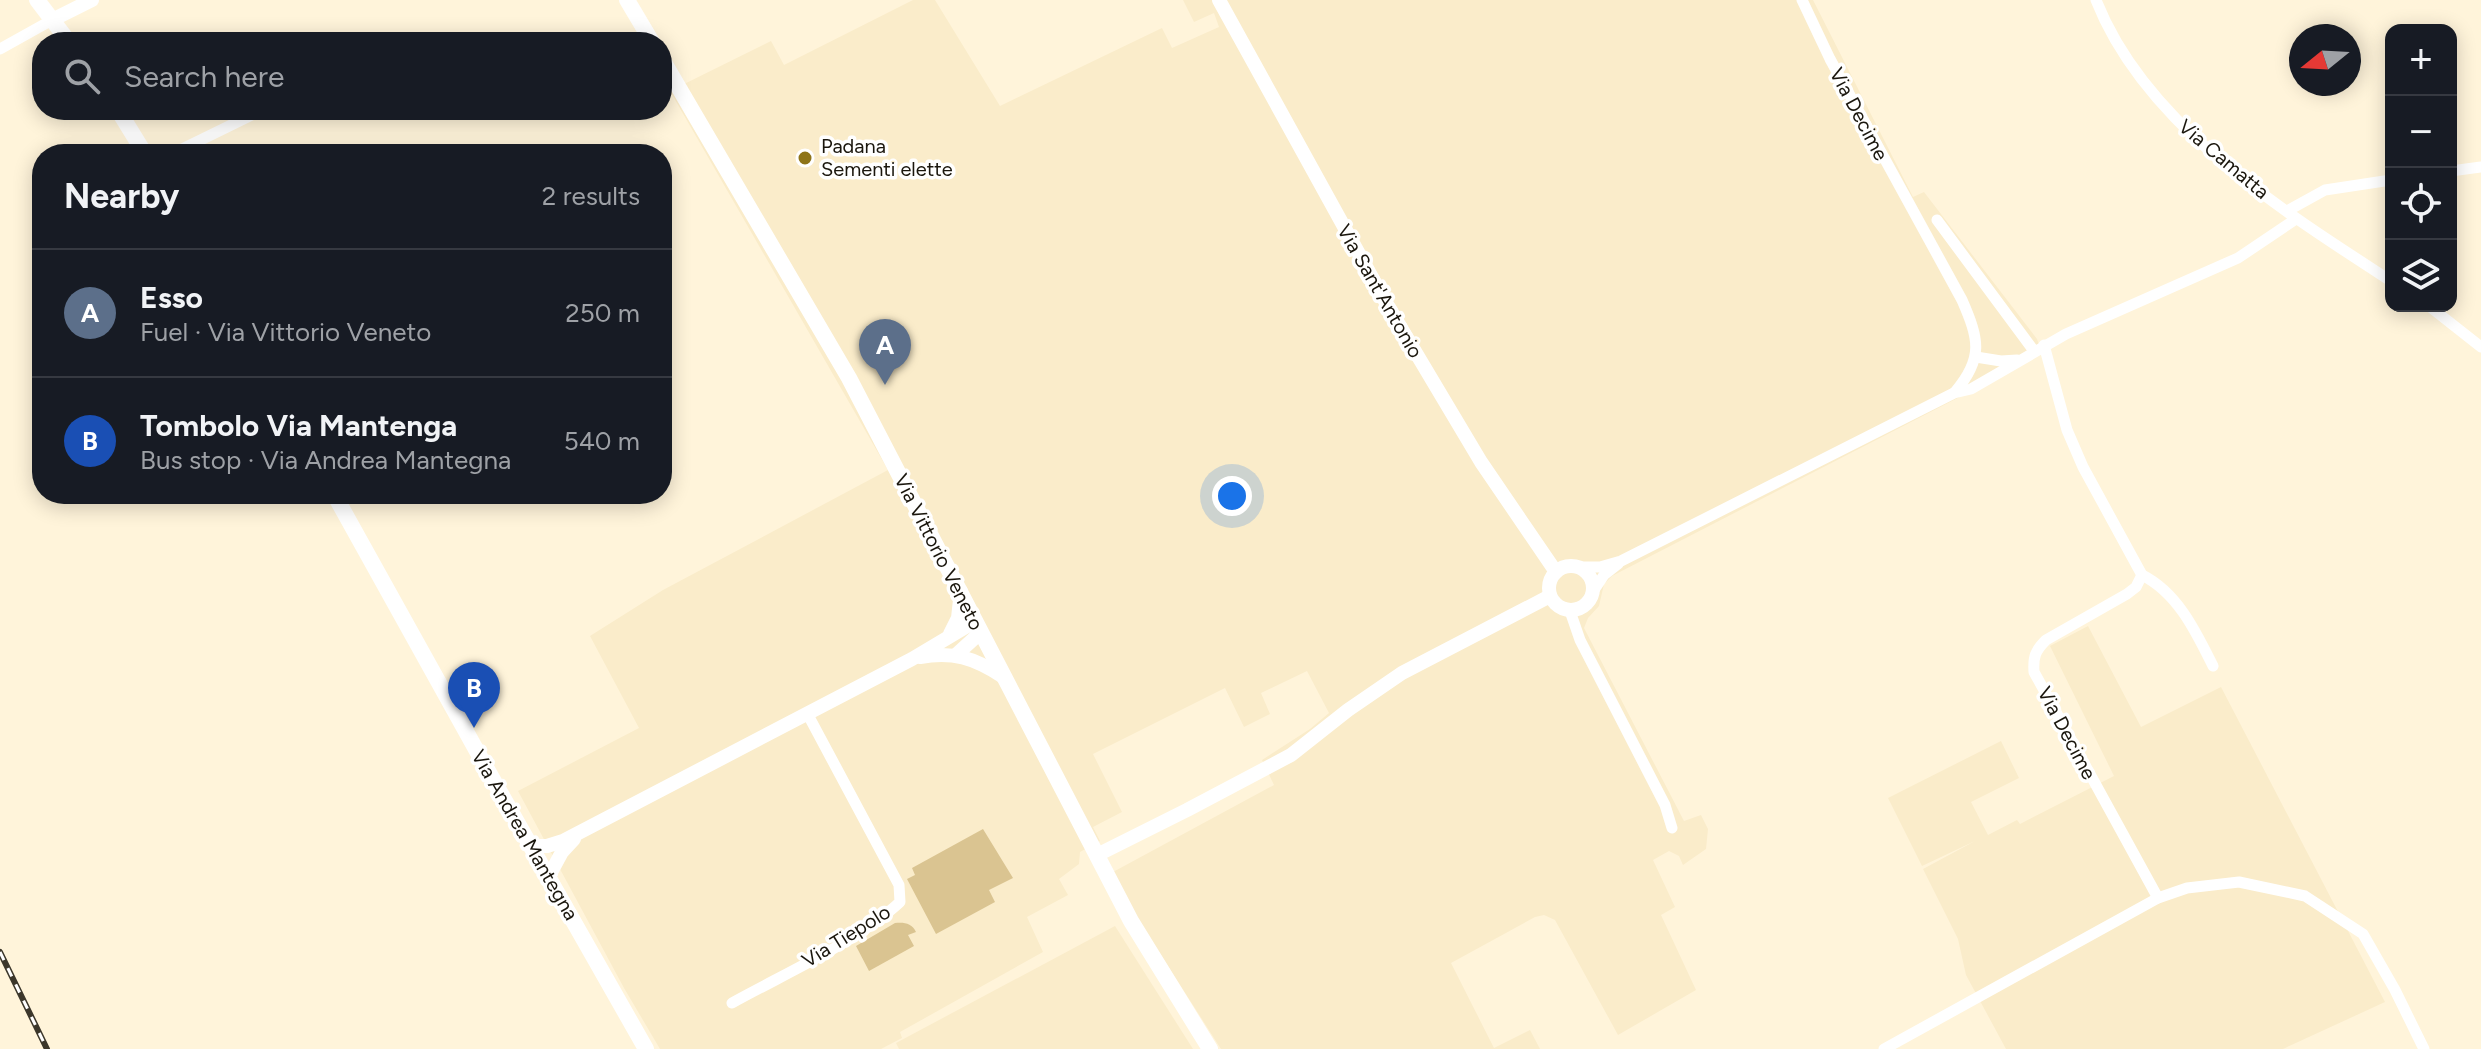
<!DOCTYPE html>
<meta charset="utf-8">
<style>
body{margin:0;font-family:Figtree,sans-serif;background:#20242c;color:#f1f3f6}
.controls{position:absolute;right:24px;top:24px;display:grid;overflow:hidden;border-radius:16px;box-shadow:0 4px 20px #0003}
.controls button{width:72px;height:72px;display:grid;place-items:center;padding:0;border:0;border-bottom:2px solid #363941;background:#171b24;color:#f1f3f6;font:40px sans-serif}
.compass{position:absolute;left:2289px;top:24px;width:72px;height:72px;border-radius:50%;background:#171b24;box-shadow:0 4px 20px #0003;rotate:252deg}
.you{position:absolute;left:1232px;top:496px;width:28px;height:28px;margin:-20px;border:6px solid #fff;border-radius:50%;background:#1a73e8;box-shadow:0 0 0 12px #1a73e833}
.badge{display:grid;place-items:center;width:52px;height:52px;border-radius:50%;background:#0b8043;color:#fff;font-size:26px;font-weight:700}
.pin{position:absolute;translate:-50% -66px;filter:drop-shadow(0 2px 4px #0008)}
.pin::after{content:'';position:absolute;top:42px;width:28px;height:24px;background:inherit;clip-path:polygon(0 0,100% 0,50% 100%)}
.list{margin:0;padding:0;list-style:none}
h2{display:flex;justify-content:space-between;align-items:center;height:104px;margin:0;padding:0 32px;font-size:34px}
h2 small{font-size:26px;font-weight:400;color:#9ea1a6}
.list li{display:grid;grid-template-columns:52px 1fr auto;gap:24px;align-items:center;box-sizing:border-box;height:128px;padding:0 32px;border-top:2px solid #363941}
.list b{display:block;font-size:30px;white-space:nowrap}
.list p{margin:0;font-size:26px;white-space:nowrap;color:#9ea1a6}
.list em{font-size:26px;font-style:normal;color:#9ea1a6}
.icon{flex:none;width:44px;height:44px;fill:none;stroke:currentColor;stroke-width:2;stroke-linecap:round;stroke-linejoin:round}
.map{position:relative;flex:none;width:2481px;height:1049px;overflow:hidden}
.search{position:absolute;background:#171b24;box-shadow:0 4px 20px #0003;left:32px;top:32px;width:640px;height:88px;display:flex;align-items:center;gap:20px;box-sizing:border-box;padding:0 28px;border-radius:32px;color:#9ea1a6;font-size:30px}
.panel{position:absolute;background:#171b24;box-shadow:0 4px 20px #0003;left:32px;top:144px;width:640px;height:360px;border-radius:32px}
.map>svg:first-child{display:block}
.built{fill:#faecca}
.green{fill:#dac491}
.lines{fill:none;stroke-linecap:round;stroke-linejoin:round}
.minor{stroke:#fff;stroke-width:11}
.tertiary{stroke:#fff;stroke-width:14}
.secondary{stroke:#fff;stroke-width:16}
.rail-casing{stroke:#3c372b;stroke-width:6}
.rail{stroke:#fff;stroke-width:3;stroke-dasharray:9;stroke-linecap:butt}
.poi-dot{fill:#8e7418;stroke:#fff;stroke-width:3}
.labels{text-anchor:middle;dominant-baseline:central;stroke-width:7;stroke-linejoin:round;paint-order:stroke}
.street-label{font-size:20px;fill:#1a160d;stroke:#fff}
.poi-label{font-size:20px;fill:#1a160d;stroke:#fff;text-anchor:start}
</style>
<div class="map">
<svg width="2481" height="1049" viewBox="0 0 2481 1049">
<rect width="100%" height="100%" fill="#fff4da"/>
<g class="built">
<path d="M913,0H935L1000,106L1162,28L1172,48L1219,27L1214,13L1194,22L1183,0H1813L1913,197L1924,192L2037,339L2041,351L1979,387L1612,576L1604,584L1599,606L1588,618L1584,628L1684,821L1701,815L1708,829L1706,849L1683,865L1679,856L1669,851L1653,860L1675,907L1661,915L1696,990L1618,1035L1555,920L1544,915L1535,917L1451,963L1494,1048L1530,1030L1540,1049H1221L1129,905L1113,872L1274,785L1262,760L1310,729L1329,713L1307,671L1261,693L1270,714L1244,727L1225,688L1093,754L1122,812L1093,827L1100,841L1080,852L1079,864L1059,879L1068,895L1027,917L1043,952L900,1032L902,1038L881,1049H660L624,988L518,791L639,728L590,636L663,590L888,470L670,91L771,41L784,65Z"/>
<path d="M2088,626L2141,727L2221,687L2385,1002L2283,1049H2006L1966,975L1958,939L1923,869L1975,841L1922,866L1888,798L2001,741L2019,778L1971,802L1988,835L2017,820L2020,824L2114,776L2050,646Z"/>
<path d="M1115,926L1193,1049H899L896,1043Z"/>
</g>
<g class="green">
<path d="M983,829L1013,878L989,890L995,902L936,934L907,879L915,875L912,868Z"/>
<path d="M895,923C904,922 912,923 916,932L908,935L914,946L869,971L856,946Z"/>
</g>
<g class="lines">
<g class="minor">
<path d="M1802,0L1830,59L1962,300C1979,339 1984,358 1955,392"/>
<path d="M2096,0C2145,125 2283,211 2391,281"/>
<path d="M0,49L52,20"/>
<path d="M172,154L262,110"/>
<path d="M2451,171L2481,167"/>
<path d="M2287,211L2325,190L2391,180"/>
<path d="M1937,220L2034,351"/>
<path d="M2429,306L2481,347"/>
<path d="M2044,345L2067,430L2083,467L2142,575L2136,587L2127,594L2046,640C2035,651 2033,657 2034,672L2158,898"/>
<path d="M1976,357L2001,361L2017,360"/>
<path d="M1578,567H1600L1621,561L1954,393L1971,389L2066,334L2238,258L2296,219"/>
<path d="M2142,575C2178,593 2196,632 2213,666"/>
<path d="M1594,590L1604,575L1618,564"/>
<path d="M1570,611L1580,640L1665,805L1672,828"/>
<path d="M732,1003C784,974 857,942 900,902L899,885L807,713"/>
<path d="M1884,1049L2158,898L2187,888L2239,882L2305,896L2363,934L2395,990L2424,1049"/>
</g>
<g class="tertiary">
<path d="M1219,0L1385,301L1481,462L1556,572"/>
<path d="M52,20L92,0"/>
<circle cx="1571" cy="588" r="22"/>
<path d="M950,634L958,618L961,591"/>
<path d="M957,654L980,633"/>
<path d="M920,657C953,651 974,658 1002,676"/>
<path d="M532,846H547L563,841L912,659L974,622"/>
<path d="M1097,855L1187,810L1291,755L1348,710L1402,673L1550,596"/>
<path d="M549,876L562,852L574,839"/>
</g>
<g class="secondary">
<path d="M37,0L69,42"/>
<path d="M627,0L652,42"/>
<path d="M662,59L849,378L1131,921L1210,1049"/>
<path d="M118,110L145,154"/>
<path d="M334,494L488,771L646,1049"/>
</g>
<defs>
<path id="rail" d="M0,952L47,1049"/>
</defs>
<use href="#rail" class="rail-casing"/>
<use href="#rail" class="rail"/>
</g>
<circle class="poi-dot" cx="805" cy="158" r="8"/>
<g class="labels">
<g class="street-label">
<text transform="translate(1859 114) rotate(62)">Via Decime</text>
<text transform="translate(2224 159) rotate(40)">Via Camatta</text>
<text transform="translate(1380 291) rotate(60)">Via Sant'Antonio</text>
<text transform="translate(939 552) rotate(63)">Via Vittorio Veneto</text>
<text transform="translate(2067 733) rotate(62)">Via Decime</text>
<text transform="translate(525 835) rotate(60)">Via Andrea Mantegna</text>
<text transform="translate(846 936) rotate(-32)">Via Tiepolo</text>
</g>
<g class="poi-label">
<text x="821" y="146">Padana<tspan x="821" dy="23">Sementi elette</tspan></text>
</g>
</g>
</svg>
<div class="controls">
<button>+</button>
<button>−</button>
<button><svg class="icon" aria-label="locate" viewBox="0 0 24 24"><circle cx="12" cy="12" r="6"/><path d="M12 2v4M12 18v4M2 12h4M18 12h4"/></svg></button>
<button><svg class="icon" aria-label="layers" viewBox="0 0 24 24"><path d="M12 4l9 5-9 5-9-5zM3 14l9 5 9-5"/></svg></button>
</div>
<svg class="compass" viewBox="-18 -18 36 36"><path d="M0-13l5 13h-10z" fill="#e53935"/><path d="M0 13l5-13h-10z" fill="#9ea1a6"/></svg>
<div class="you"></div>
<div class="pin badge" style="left:885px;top:385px;background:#5c6f8a">A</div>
<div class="pin badge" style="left:474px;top:728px;background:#1a4fb4">B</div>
<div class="search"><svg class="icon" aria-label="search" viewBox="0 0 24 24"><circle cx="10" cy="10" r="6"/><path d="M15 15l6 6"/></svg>Search here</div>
<section class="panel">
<h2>Nearby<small>2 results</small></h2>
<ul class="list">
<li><span class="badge" style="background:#5c6f8a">A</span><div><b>Esso</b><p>Fuel · Via Vittorio Veneto</p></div><em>250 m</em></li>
<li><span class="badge" style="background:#1a4fb4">B</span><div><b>Tombolo Via Mantenga</b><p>Bus stop · Via Andrea Mantegna</p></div><em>540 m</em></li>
</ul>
</section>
</div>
